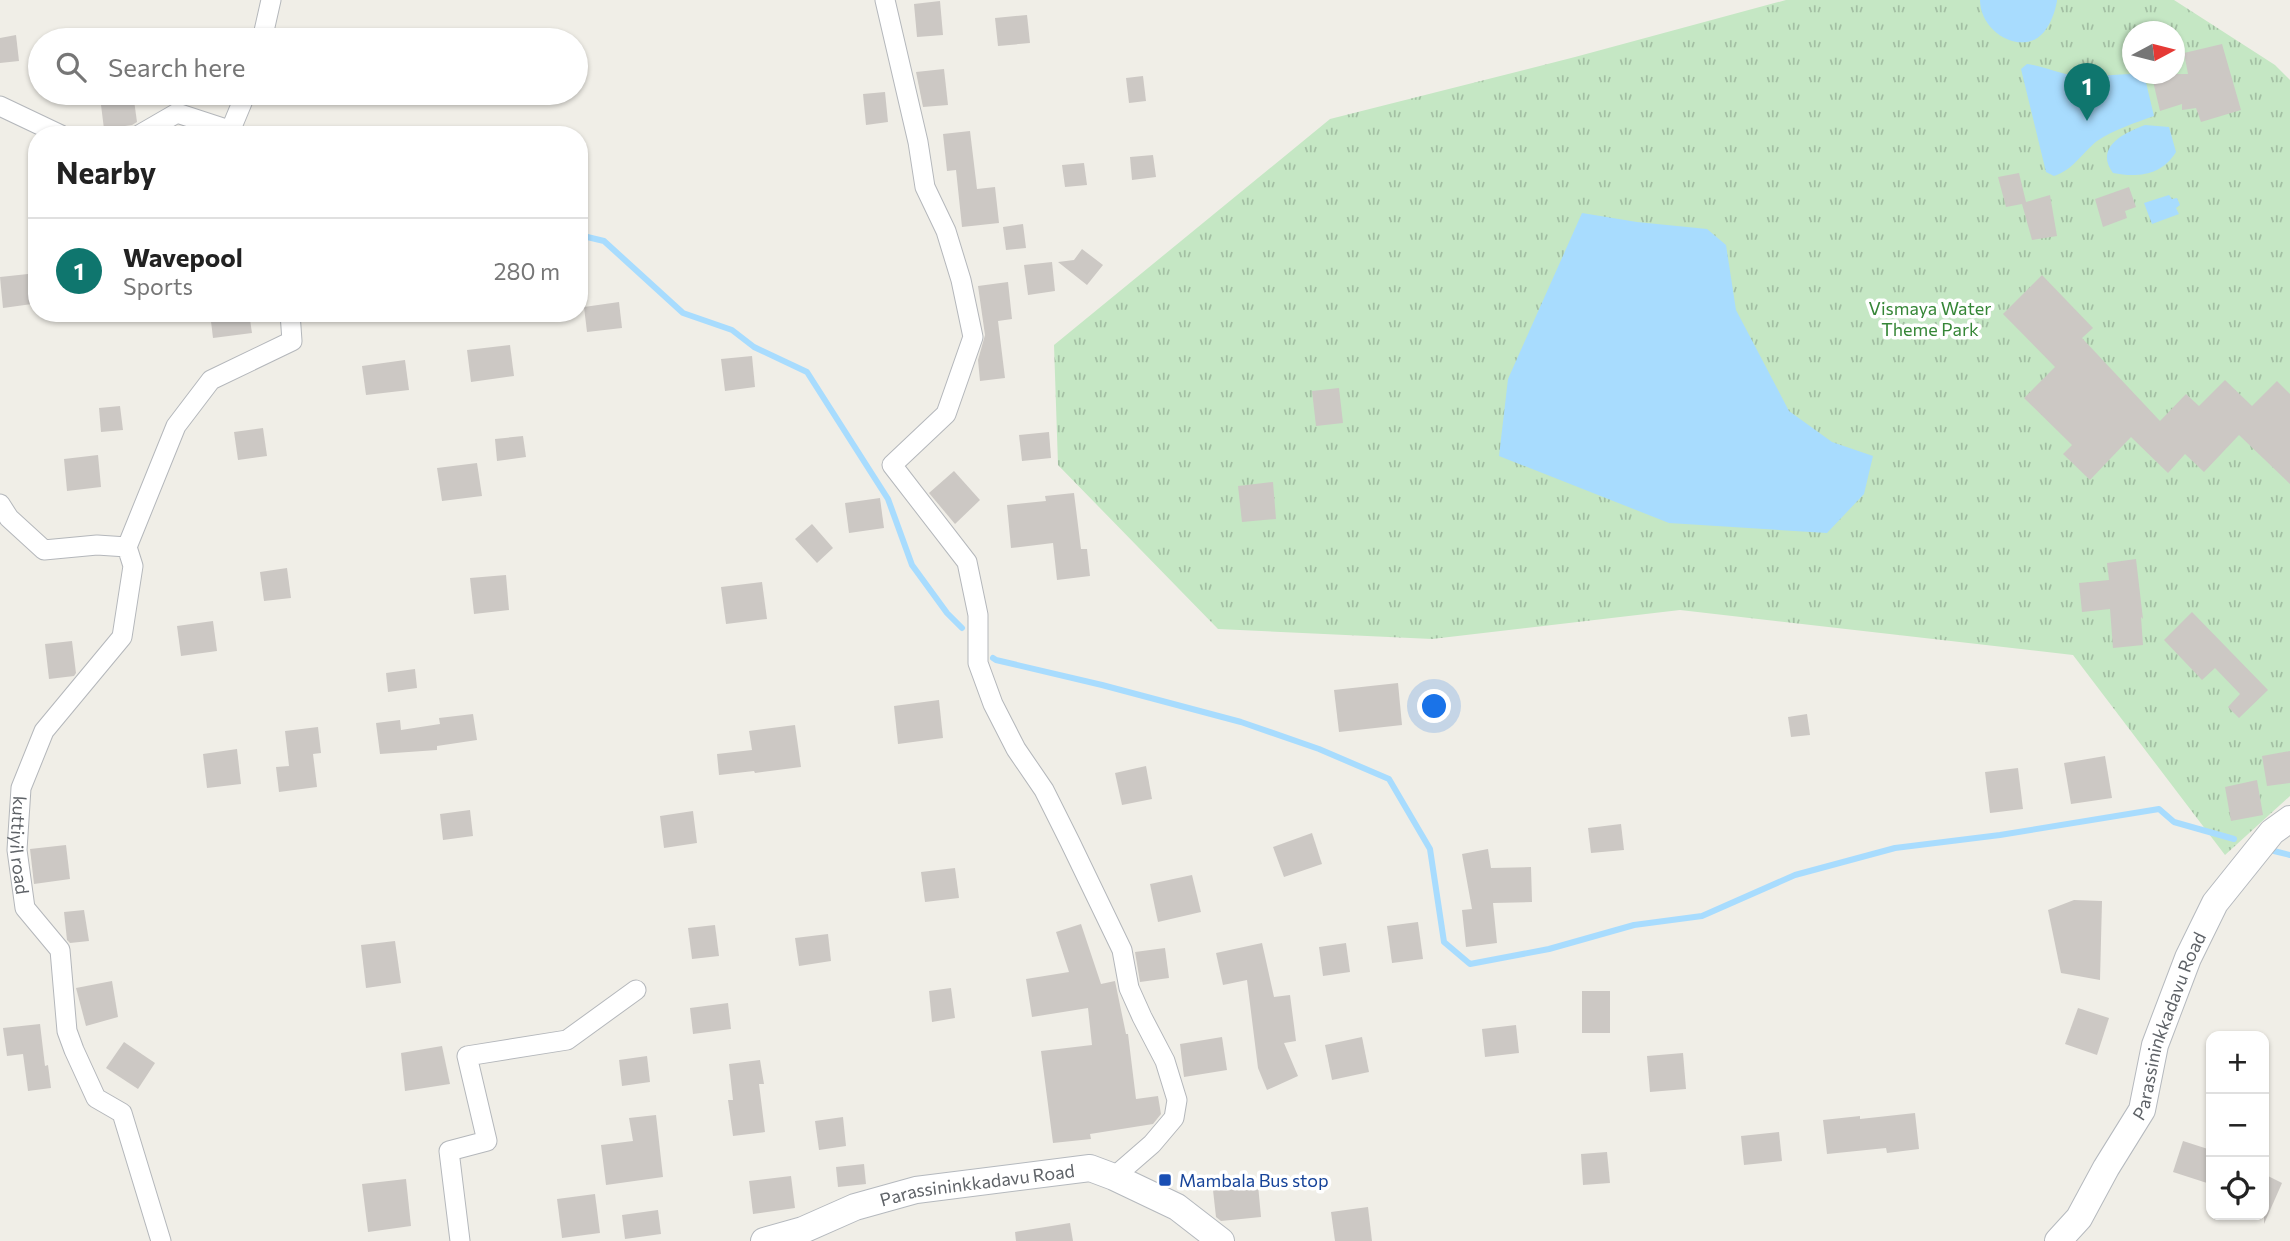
<!DOCTYPE html>
<meta charset="utf-8">
<style>
body{margin:0;font-family:Commissioner,sans-serif;background:#f6f6f6;color:#222}
.controls{position:absolute;right:21px;bottom:21px;display:grid;overflow:hidden;border-radius:14px;box-shadow:0 2px 5px #0004}
.controls button{width:63px;height:63px;display:grid;place-items:center;padding:0;border:0;border-bottom:2px solid #e0e0e0;background:#fff;color:#222;font:35px sans-serif}
.compass{position:absolute;left:2122px;top:21px;width:63px;height:63px;border-radius:50%;background:#fff;box-shadow:0 2px 5px #0004;rotate:83deg}
.you{position:absolute;left:1435px;top:707px;width:24px;height:24px;margin:-18px;border:5px solid #fff;border-radius:50%;background:#1a73e8;box-shadow:0 0 0 10px #1a73e833}
.badge{display:grid;place-items:center;width:46px;height:46px;border-radius:50%;background:#0f766e;color:#fff;font-size:23px;font-weight:700}
.pin{position:absolute;translate:-50% -58px;filter:drop-shadow(0 2px 4px #0008)}
.pin::after{content:'';position:absolute;top:37px;width:24px;height:21px;background:inherit;clip-path:polygon(0 0,100% 0,50% 100%)}
.list{margin:0;padding:0;list-style:none}
h2{display:flex;justify-content:space-between;align-items:center;height:91px;margin:0;padding:0 28px;font-size:30px}
h2 small{font-size:23px;font-weight:400;color:#767676}
.list li{display:grid;grid-template-columns:46px 1fr auto;gap:21px;align-items:center;box-sizing:border-box;height:105px;padding:0 28px;border-top:2px solid #e0e0e0}
.list b{display:block;font-size:26px;white-space:nowrap}
.list p{margin:0;font-size:23px;white-space:nowrap;color:#767676}
.list em{font-size:23px;font-style:normal;color:#767676}
.icon{flex:none;width:38px;height:38px;fill:none;stroke:currentColor;stroke-width:2;stroke-linecap:round;stroke-linejoin:round}
.map{position:relative;flex:none;width:2290px;height:1241px;overflow:hidden}
.search{position:absolute;background:#fff;box-shadow:0 2px 5px #0004;left:28px;top:28px;width:560px;height:77px;display:flex;align-items:center;gap:18px;box-sizing:border-box;padding:0 24px;border-radius:38px;color:#767676;font-size:26px}
.panel{position:absolute;background:#fff;box-shadow:0 2px 5px #0004;left:28px;top:126px;width:560px;height:196px;border-radius:28px}
.map>svg:first-child{display:block}
.park{fill:url(#park-tufts);fill-rule:evenodd}
.water{fill:#a8dcfe}
.lines{fill:none;stroke-linecap:round;stroke-linejoin:round}
.stream{stroke:#a8dcfe;stroke-width:6}
.building{fill:#ccc8c4}
.street-casing{stroke:#b4b7bb;stroke-width:21}
.secondary-casing{stroke:#b5b9be;stroke-width:28}
.street{stroke:#fff;stroke-width:19}
.secondary{stroke:#fff;stroke-width:26}
.transit-dot{fill:#1a4fb4;stroke:#fff;stroke-width:2.5}
.labels{text-anchor:middle;dominant-baseline:central;stroke-width:7;stroke-linejoin:round;paint-order:stroke}
.park-label{font-size:18px;fill:#368637;stroke:#fff}
.street-label{font-size:18px;fill:#5e6267;stroke:#fff}
.transit-label{font-size:18px;fill:#164399;stroke:#fff;text-anchor:start}
</style>
<div class="map">
<svg width="2290" height="1241" viewBox="0 0 2290 1241">
<defs>
<pattern id="park-tufts" width="24" height="20" patternUnits="userSpaceOnUse" patternTransform="scale(1.75)"><rect width="24" height="20" fill="#c5e7c4"/><path d="M3 7l-1-3M5 7V3M7 7l1-3M15 17l-1-3M17 17v-4M19 17l1-3" fill="none" stroke="#a3bfa3"/></pattern>
</defs>
<rect width="100%" height="100%" fill="#f0eee7"/>
<path class="park" d="M1786,0H2174L2275,65L2290,80V796L2225,855L2073,655L1680,610L1432,639L1218,629L1058,465L1054,345L1330,119L1575,57ZM2132,32H2174V74H2132Z"/>
<g class="water">
<path d="M1980,0H2057V1C2055,12 2051,23 2044,32C2023,57 1980,33 1980,0Z"/>
<path d="M2027,64C2044,66 2059,74 2076,76C2099,78 2121,73 2144,74L2154,116C2135,123 2115,129 2097,141C2082,153 2073,170 2054,176L2046,172L2021,69Z"/>
<path d="M2145,125L2169,127L2176,152C2162,175 2138,178 2113,173C2094,147 2124,133 2145,125Z"/>
<path d="M2169,195L2172,199L2177,198L2180,205L2176,208L2179,214L2152,224L2144,203Z"/>
<path d="M1582,213L1637,222L1707,229L1726,245L1736,310L1789,411L1832,442L1873,456L1864,494L1827,533L1669,523L1499,456L1508,379Z"/>
</g>
<g class="lines">
<g class="stream">
<path d="M579,235L604,241L683,313L732,330L754,347L807,372L888,499L912,565L947,613L962,628"/>
<path d="M993,658L996,660L1102,685L1241,722L1319,749L1389,779L1430,849L1444,942L1470,964L1549,949L1634,925L1702,916L1795,875L1895,848L2000,835L2159,809L2174,822L2234,839"/>
<path d="M2274,851L2290,855"/>
</g>
</g>
<g class="building">
<path d="M940,1L943,35L917,37L914,4Z"/>
<path d="M1027,15L1030,43L998,46L995,18Z"/>
<path d="M16,35L19,61L0,63V38Z"/>
<path d="M2222,44L2241,110L2201,122L2196,108L2182,110V104L2160,111L2152,77L2164,74H2188L2184,53Z"/>
<path d="M944,69L948,105L923,107L916,72Z"/>
<path d="M1143,76L1146,101L1129,103L1126,78Z"/>
<path d="M885,92L888,122L866,125L863,94Z"/>
<path d="M133,93L137,122L132,125L104,129L100,97Z"/>
<path d="M970,131L977,189L995,187L999,223L962,227L956,170L947,171L943,134Z"/>
<path d="M1153,155L1156,177L1132,180L1130,157Z"/>
<path d="M1084,163L1087,185L1065,187L1062,165Z"/>
<path d="M2019,173L2026,202L2050,195L2057,236L2032,240L2022,204L2006,207L1998,177Z"/>
<path d="M2129,187L2136,207L2125,211L2127,218L2103,227L2095,199Z"/>
<path d="M1023,224L1026,248L1006,250L1003,227Z"/>
<path d="M1082,249L1103,265L1087,285L1058,262L1074,260Z"/>
<path d="M1052,262L1055,291L1028,295L1024,265Z"/>
<path d="M28,274L32,304L3,308L0,277Z"/>
<path d="M2042,275L2093,328L2082,338L2160,421L2186,394L2199,406L2225,380L2252,406L2277,381L2290,394V484L2239,435L2204,472L2185,454L2168,473L2131,437L2090,480L2063,454L2072,445L2024,398L2055,367L2003,314Z"/>
<path d="M1008,282L1012,319L998,321L1005,378L980,381L978,360L985,335L978,286Z"/>
<path d="M619,302L622,328L587,332L584,307Z"/>
<path d="M210,313H249L252,333L213,338Z"/>
<path d="M510,345L514,376L471,382L467,350Z"/>
<path d="M752,356L755,387L725,391L721,359Z"/>
<path d="M405,360L409,390L366,395L362,366Z"/>
<path d="M1339,388L1343,423L1316,426L1312,391Z"/>
<path d="M120,406L123,430L101,432L99,408Z"/>
<path d="M263,428L267,456L238,460L234,432Z"/>
<path d="M1049,432L1051,458L1022,461L1019,435Z"/>
<path d="M523,436L526,457L497,461L495,439Z"/>
<path d="M98,455L101,487L67,491L64,459Z"/>
<path d="M477,463L482,496L442,501L437,468Z"/>
<path d="M954,471L980,500L955,524L929,493Z"/>
<path d="M1273,482L1276,519L1242,522L1238,486Z"/>
<path d="M1074,493L1081,549H1087L1090,576L1057,580L1053,543L1011,548L1007,505L1046,501L1045,496Z"/>
<path d="M880,498L884,528L849,533L845,503Z"/>
<path d="M812,524L833,548L817,563L795,539Z"/>
<path d="M2136,559L2143,619L2141,617L2143,645L2113,648L2110,609L2082,612L2079,583L2109,580L2107,563Z"/>
<path d="M287,568L291,598L264,601L260,572Z"/>
<path d="M506,575L509,610L474,614L470,578Z"/>
<path d="M762,582L767,619L726,624L721,587Z"/>
<path d="M2192,612L2268,690L2239,718L2228,707L2240,694L2215,668L2202,680L2164,640Z"/>
<path d="M213,621L217,651L181,656L177,626Z"/>
<path d="M72,641L76,673L74,676L49,679L45,644Z"/>
<path d="M415,669L417,688L388,692L386,673Z"/>
<path d="M1398,683L1402,725L1339,732L1334,690Z"/>
<path d="M939,700L943,738L898,744L894,706Z"/>
<path d="M473,714L477,740L437,746V750L380,754L376,723L400,720L401,730L440,724L439,718Z"/>
<path d="M1807,714L1810,735L1791,737L1788,717Z"/>
<path d="M795,725L801,767L755,773L754,771L719,775L717,754L752,750L749,731Z"/>
<path d="M318,727L321,753L313,754L317,787L279,792L276,767L289,766L285,731Z"/>
<path d="M237,749L241,784L207,788L203,754Z"/>
<path d="M2290,751V783L2267,786L2262,756Z"/>
<path d="M2105,756L2112,798L2071,804L2064,763Z"/>
<path d="M1146,766L1152,799L1122,805L1115,773Z"/>
<path d="M2018,768L2023,809L1990,813L1985,772Z"/>
<path d="M2257,780L2263,815L2231,821L2225,787Z"/>
<path d="M470,810L473,836L443,840L440,814Z"/>
<path d="M693,811L697,843L664,848L660,816Z"/>
<path d="M1621,824L1624,850L1591,853L1588,828Z"/>
<path d="M1312,833L1322,864L1284,877L1273,847Z"/>
<path d="M66,845L70,879L34,884L30,849Z"/>
<path d="M1488,849L1491,868L1531,867L1532,902L1493,903L1497,943L1466,947L1462,910L1472,909L1462,854Z"/>
<path d="M955,868L959,898L925,902L921,872Z"/>
<path d="M1192,875L1201,912L1158,922L1150,884Z"/>
<path d="M2074,900L2102,901L2100,980L2061,973L2048,910Z"/>
<path d="M84,910L89,941L70,943L67,940L64,912Z"/>
<path d="M1418,922L1423,959L1392,963L1387,926Z"/>
<path d="M1081,924L1101,984L1115,981L1126,1034H1128L1136,1099L1158,1096L1161,1114L1153,1124L1090,1134L1091,1139L1053,1143L1041,1051L1092,1045L1088,1008L1032,1017L1026,979L1069,972L1056,932Z"/>
<path d="M715,925L719,956L692,959L688,928Z"/>
<path d="M828,934L831,961L799,966L795,938Z"/>
<path d="M395,941L401,983L366,988L361,945Z"/>
<path d="M1262,943L1274,997L1290,995L1296,1041L1284,1043L1298,1076L1267,1090L1258,1068L1247,980L1223,985L1216,953Z"/>
<path d="M1346,943L1350,972L1323,976L1319,947Z"/>
<path d="M1165,948L1169,978L1140,982L1135,952Z"/>
<path d="M112,981L118,1017L86,1026L76,988Z"/>
<path d="M951,988L955,1018L932,1022L929,991Z"/>
<rect x="1582" y="991" width="28" height="42"/>
<path d="M728,1003L731,1029L693,1034L690,1008Z"/>
<path d="M2078,1008L2109,1018L2097,1055L2065,1044Z"/>
<path d="M40,1024L45,1066L48,1065L51,1088L28,1091L23,1054L7,1056L3,1028Z"/>
<path d="M1516,1025L1519,1053L1485,1057L1482,1029Z"/>
<path d="M1222,1037L1227,1070L1184,1077L1180,1044Z"/>
<path d="M1362,1037L1369,1072L1332,1080L1325,1045Z"/>
<path d="M124,1042L155,1063L138,1089L106,1068Z"/>
<path d="M442,1046L450,1084L405,1091L401,1053Z"/>
<path d="M1683,1053L1686,1089L1650,1092L1647,1056Z"/>
<path d="M647,1056L650,1082L622,1086L619,1060Z"/>
<path d="M760,1060L764,1084H759L765,1132L733,1136L728,1100H733L729,1064Z"/>
<path d="M1915,1113L1919,1149L1887,1153L1886,1148L1827,1154L1823,1120L1860,1116V1119Z"/>
<path d="M656,1115L663,1177L606,1185L601,1145L633,1141L629,1118Z"/>
<path d="M843,1117L846,1146L819,1150L815,1121Z"/>
<path d="M1779,1132L1782,1161L1744,1165L1741,1136Z"/>
<path d="M2183,1141L2211,1150V1169L2207,1183L2173,1172Z"/>
<path d="M1607,1152L1610,1183L1583,1185L1581,1154Z"/>
<path d="M864,1164L866,1184L838,1187L836,1167Z"/>
<path d="M2264,1174L2282,1183L2264,1224Z"/>
<path d="M791,1176L795,1208L753,1214L749,1181Z"/>
<path d="M406,1179L411,1226L368,1232L362,1184Z"/>
<path d="M1258,1185L1261,1217L1221,1221L1216,1217L1213,1190Z"/>
<path d="M595,1194L600,1233L562,1238L557,1199Z"/>
<path d="M1368,1207L1372,1241H1335L1331,1212Z"/>
<path d="M658,1210L661,1234L625,1239L622,1215Z"/>
<path d="M1070,1223L1073,1241H1016L1015,1232Z"/>
</g>
<g class="lines">
<defs>
<g id="street">
<path d="M885,0L918,142L925,187L946,231L961,280L973,337L946,414L892,465L967,562L978,615V663L993,704L1016,749L1044,790L1070,842L1122,950L1129,988L1142,1017L1165,1061L1177,1100L1174,1118L1152,1144L1114,1177"/>
<path d="M262,40L271,0"/>
<path d="M0,106L61,135"/>
<path d="M139,135L177,113L232,131"/>
<path d="M233,135L231,129L246,93"/>
<path id="s1" d="M0,504L9,518L44,550L97,545L127,547L133,566L122,637L44,731L21,788L17,850L25,908L60,950L67,1031L74,1050L96,1098L122,1113L161,1241"/>
<path d="M127,547L176,426L211,380L292,341L290,313"/>
<path d="M460,1241L449,1151L487,1141L467,1056L567,1040L636,990"/>
</g>
<g id="secondary">
<path id="s2" d="M764,1241L803,1230L855,1207L916,1190L1090,1168L1114,1177L1177,1207L1221,1241"/>
<path id="s3" d="M2058,1241L2079,1218L2106,1168L2142,1110L2155,1045L2188,958L2215,903L2272,832L2290,819"/>
</g>
</defs>
<use href="#street" class="street-casing"/>
<use href="#secondary" class="secondary-casing"/>
<use href="#street" class="street"/>
<use href="#secondary" class="secondary"/>
</g>
<rect class="transit-dot" x="1158" y="1173" width="14" height="14" rx="3.5"/>
<g class="labels">
<g class="park-label">
<text x="1930" y="308">Vismaya Water<tspan x="1930" dy="21">Theme Park</tspan></text>
</g>
<g class="street-label">
<text stroke="none"><textPath href="#s1" startOffset="480">kuttiyil road</textPath></text>
<text stroke="none"><textPath href="#s3" startOffset="245">Parassininkkadavu Road</textPath></text>
<text stroke="none"><textPath href="#s2" startOffset="222">Parassininkkadavu Road</textPath></text>
</g>
<g class="transit-label">
<text x="1179" y="1180">Mambala Bus stop</text>
</g>
</g>
</svg>
<div class="controls">
<button>+</button>
<button>−</button>
<button><svg class="icon" aria-label="locate" viewBox="0 0 24 24"><circle cx="12" cy="12" r="6"/><path d="M12 2v4M12 18v4M2 12h4M18 12h4"/></svg></button>
</div>
<svg class="compass" viewBox="-18 -18 36 36"><path d="M0-13l5 13h-10z" fill="#e53935"/><path d="M0 13l5-13h-10z" fill="#767676"/></svg>
<div class="you"></div>
<div class="pin badge" style="left:2087px;top:121px">1</div>
<div class="search"><svg class="icon" aria-label="search" viewBox="0 0 24 24"><circle cx="10" cy="10" r="6"/><path d="M15 15l6 6"/></svg>Search here</div>
<section class="panel">
<h2>Nearby<small></small></h2>
<ul class="list">
<li><span class="badge">1</span><div><b>Wavepool</b><p>Sports</p></div><em>280 m</em></li>
</ul>
</section>
</div>
